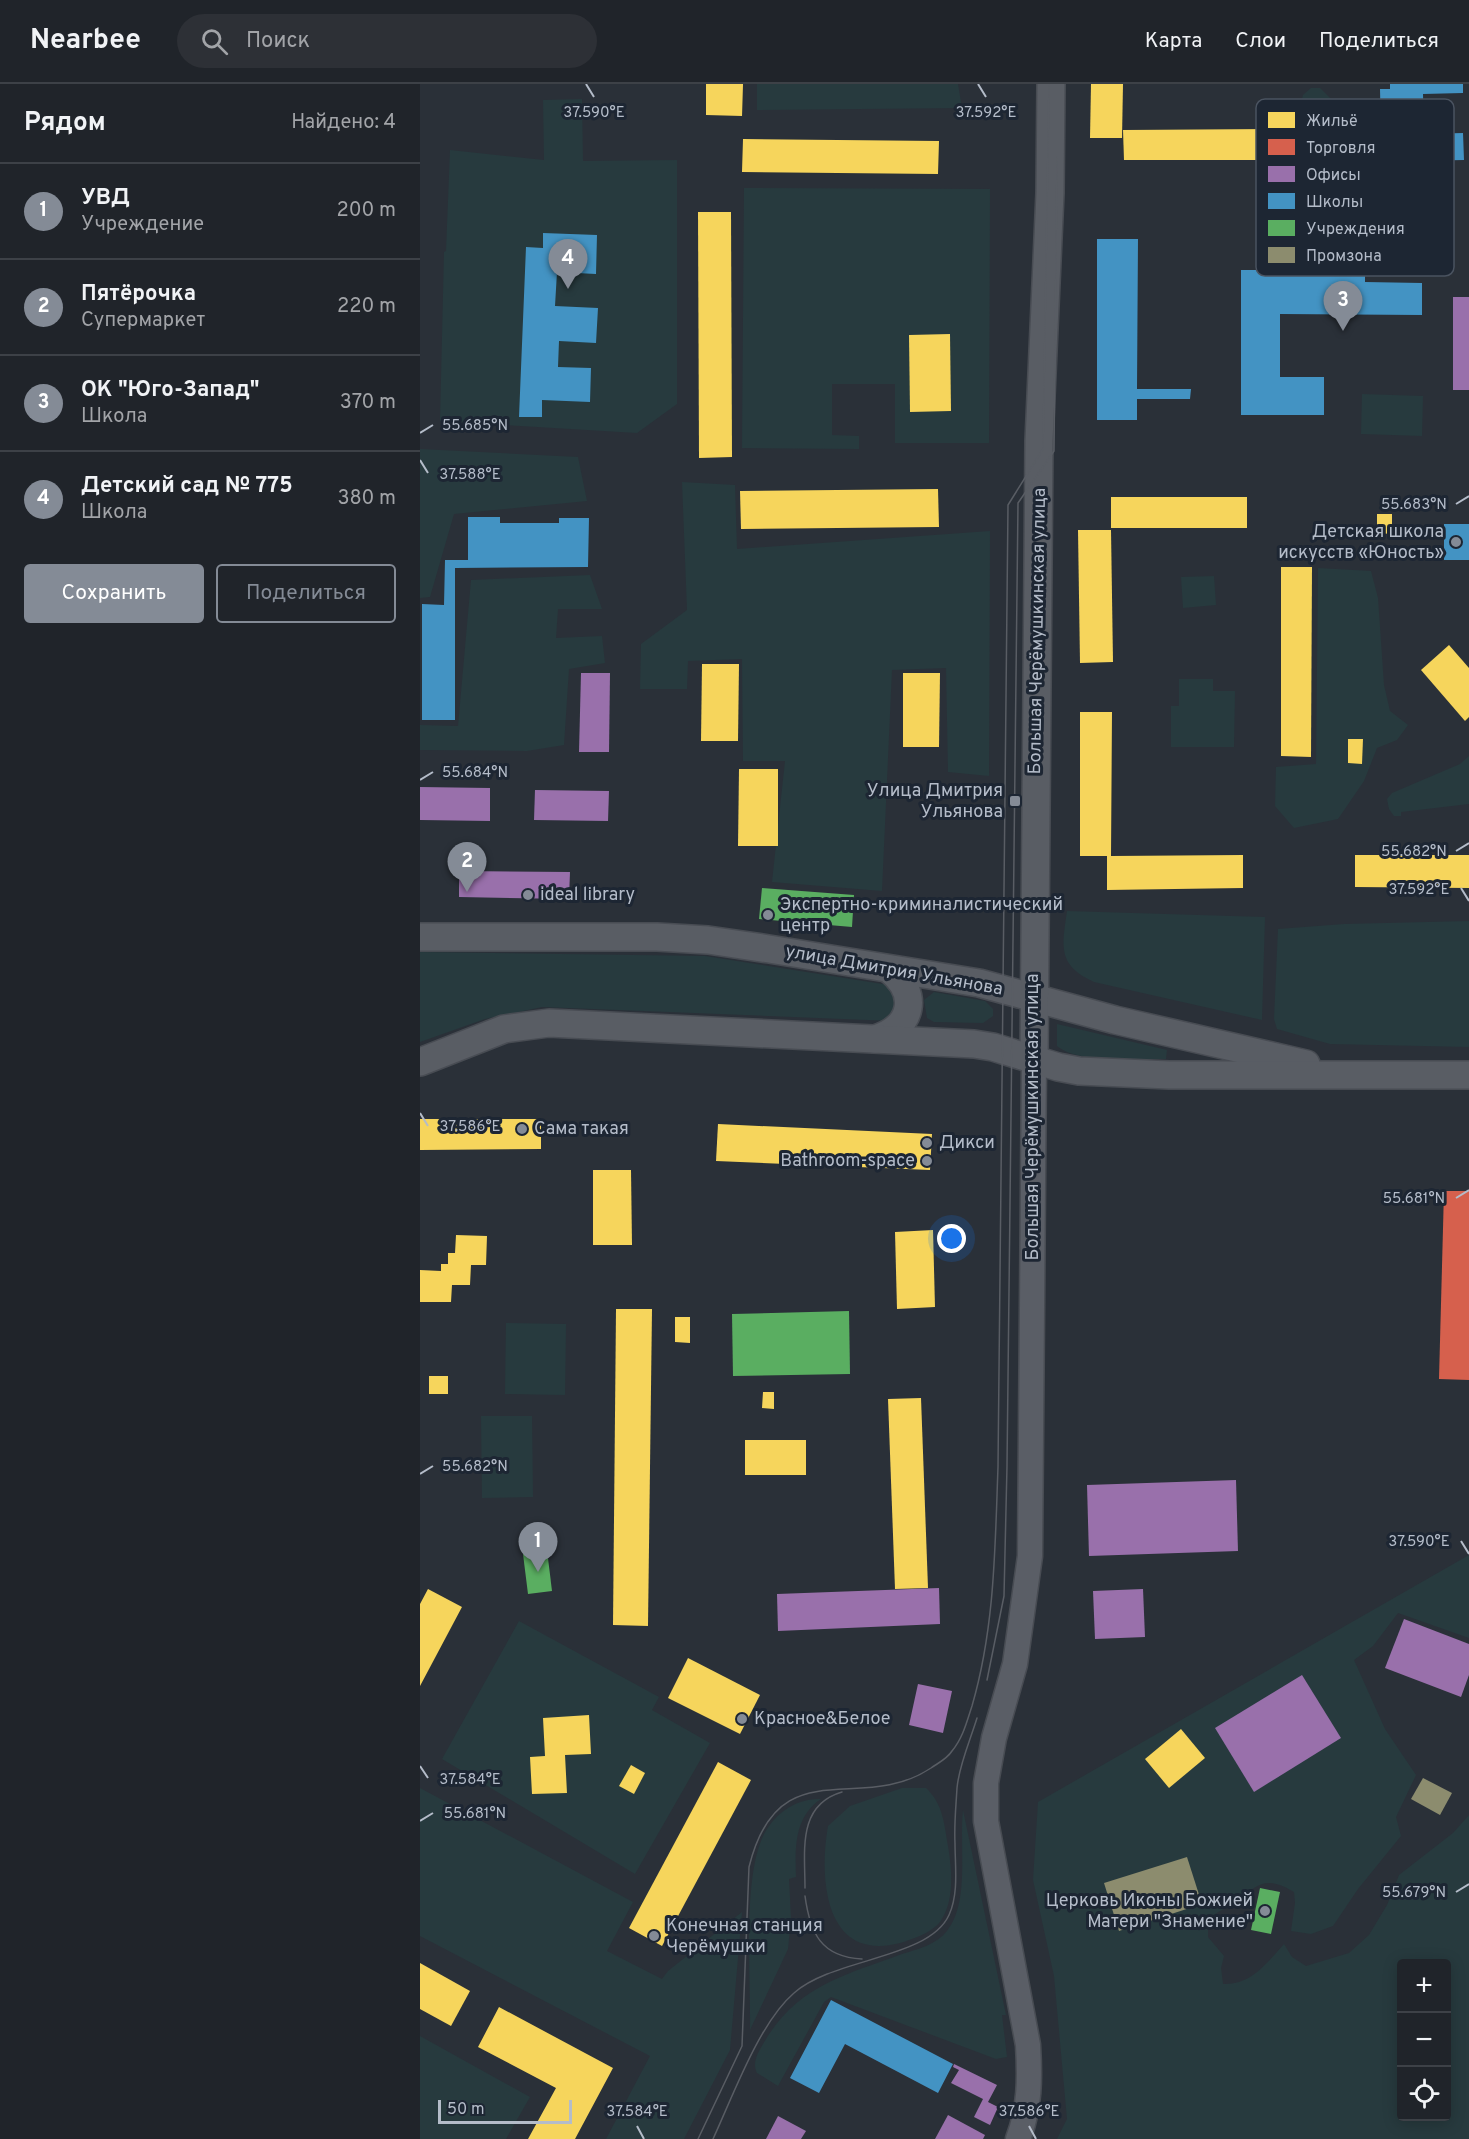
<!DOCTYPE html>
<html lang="ru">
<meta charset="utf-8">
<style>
body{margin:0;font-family:Overpass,sans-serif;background:#2d3036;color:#f1f3f6}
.controls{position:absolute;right:18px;bottom:18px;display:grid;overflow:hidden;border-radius:6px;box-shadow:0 3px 15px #0003}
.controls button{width:54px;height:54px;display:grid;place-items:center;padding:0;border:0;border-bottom:2px solid #3d4147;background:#20242a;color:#f1f3f6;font:30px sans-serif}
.scale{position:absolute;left:18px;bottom:15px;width:134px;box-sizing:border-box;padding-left:6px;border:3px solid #b4bcc9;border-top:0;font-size:16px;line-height:21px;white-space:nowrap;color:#b4bcc9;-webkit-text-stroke:4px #1d2633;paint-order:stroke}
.you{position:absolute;left:532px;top:1155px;width:21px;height:21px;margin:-15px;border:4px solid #fff;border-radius:50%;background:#1a73e8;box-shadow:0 0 0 9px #1a73e833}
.badge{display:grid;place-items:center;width:39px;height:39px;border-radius:50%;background:#848b96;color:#fff;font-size:20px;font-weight:700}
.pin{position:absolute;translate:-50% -50px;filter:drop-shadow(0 2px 3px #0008)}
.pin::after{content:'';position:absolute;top:32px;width:21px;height:18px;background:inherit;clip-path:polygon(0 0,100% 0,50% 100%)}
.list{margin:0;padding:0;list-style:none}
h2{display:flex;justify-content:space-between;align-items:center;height:78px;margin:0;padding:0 24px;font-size:26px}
h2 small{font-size:20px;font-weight:400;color:#a2a4a8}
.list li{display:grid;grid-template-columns:39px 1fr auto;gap:18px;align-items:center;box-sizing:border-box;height:96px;padding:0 24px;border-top:2px solid #3d4147}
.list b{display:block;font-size:22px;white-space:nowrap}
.list p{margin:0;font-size:20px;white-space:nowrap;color:#a2a4a8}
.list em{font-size:20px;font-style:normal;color:#a2a4a8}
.actions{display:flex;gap:12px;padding:18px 24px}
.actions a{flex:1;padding:14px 0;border:2px solid #848b96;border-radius:6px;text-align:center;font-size:21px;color:#848b96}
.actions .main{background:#848b96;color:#fff}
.icon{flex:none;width:33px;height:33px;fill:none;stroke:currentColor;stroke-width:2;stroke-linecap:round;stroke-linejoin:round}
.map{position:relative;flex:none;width:1049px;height:2055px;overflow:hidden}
header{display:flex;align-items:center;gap:36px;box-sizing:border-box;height:84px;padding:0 30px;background:#20242a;border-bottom:2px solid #3d4147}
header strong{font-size:28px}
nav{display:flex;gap:33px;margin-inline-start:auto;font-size:21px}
.search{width:420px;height:54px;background:#2d3036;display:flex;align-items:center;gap:15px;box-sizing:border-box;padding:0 21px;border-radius:33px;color:#a2a4a8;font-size:22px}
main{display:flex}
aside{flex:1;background:#20242a}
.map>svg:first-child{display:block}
.green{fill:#273a3e;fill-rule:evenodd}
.homes{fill:#f6d55c}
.shops{fill:#d6604d}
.offices{fill:#9970ab}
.schools{fill:#4393c3}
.public{fill:#5aae61}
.industry{fill:#8c8c6e}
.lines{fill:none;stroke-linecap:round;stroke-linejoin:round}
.tertiary-casing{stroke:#484c53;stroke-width:27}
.secondary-casing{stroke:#484c53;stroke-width:30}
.tertiary{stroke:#5a5e66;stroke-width:24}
.secondary{stroke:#595d64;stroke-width:27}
.tram{stroke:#595d64;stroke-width:1.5}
.ticks{fill:none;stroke:#b4bcc9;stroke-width:2}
.poi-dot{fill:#848b96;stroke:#1d2633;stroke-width:2}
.labels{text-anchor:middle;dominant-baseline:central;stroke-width:6;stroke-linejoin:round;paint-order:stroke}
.poi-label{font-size:18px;fill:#b4bcc9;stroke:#1d2633;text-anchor:start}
.street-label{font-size:18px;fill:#b4bcc9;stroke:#1d2633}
.key{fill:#1d2633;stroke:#4a5360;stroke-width:1.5}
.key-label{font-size:16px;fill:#b4bcc9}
.ticks-label{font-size:15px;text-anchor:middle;fill:#b4bcc9;stroke:#1d2633;stroke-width:6;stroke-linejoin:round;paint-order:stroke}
</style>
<header>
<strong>Nearbee</strong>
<div class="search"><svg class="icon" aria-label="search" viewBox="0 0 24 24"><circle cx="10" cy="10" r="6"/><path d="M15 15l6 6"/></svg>Поиск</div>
<nav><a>Карта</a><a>Слои</a><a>Поделиться</a></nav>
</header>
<main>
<aside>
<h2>Рядом<small>Найдено: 4</small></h2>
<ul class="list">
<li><span class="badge">1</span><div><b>УВД</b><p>Учреждение</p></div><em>200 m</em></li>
<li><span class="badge">2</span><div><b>Пятёрочка</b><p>Супермаркет</p></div><em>220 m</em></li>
<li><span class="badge">3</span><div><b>ОК &quot;Юго-Запад&quot;</b><p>Школа</p></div><em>370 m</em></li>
<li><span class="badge">4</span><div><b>Детский сад № 775</b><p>Школа</p></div><em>380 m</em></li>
</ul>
<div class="actions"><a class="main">Сохранить</a><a>Поделиться</a></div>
</aside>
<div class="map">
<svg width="1049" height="2055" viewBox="0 0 1049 2055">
<rect width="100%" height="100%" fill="#2a3038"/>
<g class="green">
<path d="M337,0H538L542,24L337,26Z"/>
<path d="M891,4H900L911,15L914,78L904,88H895L883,80L881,19L883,11Z"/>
<path d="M162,15L163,77L257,76V320L217,349L20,337L24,168L26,167L30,66L124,76L123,16Z"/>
<path d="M324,104L570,105L569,359H475V300H412V351L439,352V365L322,364Z"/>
<path d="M942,310L1003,312L1002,352L941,350Z"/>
<path d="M0,365L158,373L167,417L34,430L10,513L0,514Z"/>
<path d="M262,398L315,401L317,465L570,447L569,692L528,688L526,584L472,586L462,807L352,798L365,677H323L322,575L268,577L267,605H220L221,560L267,526Z"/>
<path d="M898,484L951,487L958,514L964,601L970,627L988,641L977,656L957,664L944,697L918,735L874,744L855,722L856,683L896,680Z"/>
<path d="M170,491L182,525H138L136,554L182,552L185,579L149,585L144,661L107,667L0,666V641L38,642L51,496Z"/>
<path d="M794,492L796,521L763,524L761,493Z"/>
<path d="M759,595H793V607H815L814,663H751V622H759Z"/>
<path d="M1049,672V720L981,728V732H974L969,725L967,715L972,709L1040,680Z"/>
<path d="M647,827L845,833L842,936L674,898C637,881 642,863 647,827Z"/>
<path d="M1049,837V963L910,960L857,945L854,935L858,845L924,840Z"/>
<path d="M0,868L285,872L475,902L482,907L473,937L122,923L65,935L0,958Z"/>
<path d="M514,908L565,917L573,925V932L563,939L514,938L507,934L504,916Z"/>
<path d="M637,940L747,966L746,975C718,974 658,980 637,962Z"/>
<path d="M86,1239L146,1240L145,1311L85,1310Z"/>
<path d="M61,1332H112L113,1413L62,1414Z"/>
<path d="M1049,1471V1554L978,1529L953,1562L934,1576L965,1645L996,1691L976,1733L981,1752L938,1805L913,1842L891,1850L871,1847L875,1819L874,1808C845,1791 838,1800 815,1819C803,1828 800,1823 788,1838V1853L804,1872L801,1884L803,1900C831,1901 846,1880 864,1860L872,1873L886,1882L929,1869L949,1851L967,1821L979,1791L1033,1749L1049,1731V2055H637L647,2035L634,1892L613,1796L618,1718ZM982,1880H1026V2032H982Z"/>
<path d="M99,1537L239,1613L232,1626L290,1659L215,1790L22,1675Z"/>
<path d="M0,1704L213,1818L187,1867L242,1895L248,1887L322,1828L310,1966L264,2055H186L230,1972L0,1852Z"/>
<path d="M482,1704H506C523,1720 524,1739 528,1762C532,1786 535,1817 520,1838C511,1849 493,1855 480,1859C404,1879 399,1793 408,1742L430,1722Z"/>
<path d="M401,1715C374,1733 375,1764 376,1793L369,1795L371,1834L368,1865L330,1946C331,1895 323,1802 341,1757C351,1732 374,1714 401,1715Z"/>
<path d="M543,1726L586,1931H582L587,1973L576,1975L411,1913L404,1918L358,2002L337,1989C331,1978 340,1965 346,1955C379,1901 426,1891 482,1870C498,1865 516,1861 527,1847C550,1818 539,1763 543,1726Z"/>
<path d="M0,1952L110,2013L86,2055H0Z"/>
</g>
<g class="homes">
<path d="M286,0H323L322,32L286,31Z"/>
<path d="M671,0H703L702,54H670Z"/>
<path d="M851,45V76H704L703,46Z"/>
<path d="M323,55L519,57L518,90L322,88Z"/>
<path d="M278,128H311L312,373L279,374Z"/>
<path d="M530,250L531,327L490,328L489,251Z"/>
<path d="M518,405L519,443L321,445L320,407Z"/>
<rect x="691" y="413" width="136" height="31"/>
<path d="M957,430H972V450L957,449Z"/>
<path d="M658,446H691L693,578L660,579Z"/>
<path d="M861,483H892L891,673L861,672Z"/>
<path d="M1029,561L1049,584V633L1045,637L1001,586Z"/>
<path d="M282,580H319L318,657H281Z"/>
<path d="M483,589H520L519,663H483Z"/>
<path d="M660,628H692L691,772L823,771V804L687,806V772H660Z"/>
<path d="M928,655H943L942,680L928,679Z"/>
<path d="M319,685H358V762H318Z"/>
<path d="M935,771H1049V804L935,803Z"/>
<path d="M0,1035H121V1065L0,1066Z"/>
<path d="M298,1040L512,1050L510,1086L296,1077Z"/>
<path d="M173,1086H211L212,1161H173Z"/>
<path d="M513,1146L515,1223L477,1225L475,1148Z"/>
<path d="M36,1151L67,1152L66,1181H51L50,1201H32L31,1218H0V1186L21,1187V1180H28V1169H35Z"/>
<path d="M196,1225H232L228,1542L193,1541Z"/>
<path d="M255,1233H270V1259L255,1258Z"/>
<rect x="9" y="1292" width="19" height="18"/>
<path d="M343,1308H354V1325L342,1324Z"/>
<path d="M501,1314L508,1504L475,1505L468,1315Z"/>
<rect x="325" y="1356" width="61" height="35"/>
<path d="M8,1505L42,1523L0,1602V1520Z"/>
<path d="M268,1574L340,1611L320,1650L248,1614Z"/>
<path d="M169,1631L171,1670L145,1671L147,1709L112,1710L110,1673L125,1672L123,1634Z"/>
<path d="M761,1645L785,1674L749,1704L725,1675Z"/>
<path d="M298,1678L331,1696L242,1862L209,1844Z"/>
<path d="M211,1681L225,1689L214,1710L199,1702Z"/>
<path d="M0,1879L50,1907L31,1942L0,1925Z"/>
<path d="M79,1923L193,1984L155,2055H108L136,2004L58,1963Z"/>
</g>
<path class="shops" d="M1024,1107H1049V1296L1019,1295Z"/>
<g class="offices">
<rect x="1033" y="213" width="16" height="93"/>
<path d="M161,589H190L189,668H159Z"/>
<path d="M0,703L70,704V737L0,736Z"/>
<path d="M115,706L189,707L188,737L114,736Z"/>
<path d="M39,787L150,788L149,815L39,813Z"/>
<path d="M816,1396L818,1467L669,1472L667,1401Z"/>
<path d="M519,1504L520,1540L358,1547L357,1510Z"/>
<path d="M723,1505L725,1553L675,1555L673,1507Z"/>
<path d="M984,1535L1049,1560V1591L1041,1613L965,1584Z"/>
<path d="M882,1591L921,1654L834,1708L795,1644Z"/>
<path d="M498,1600L532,1607L523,1649L489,1641Z"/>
<path d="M534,1980L577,2001L568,2018L578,2023L570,2041L554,2033L563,2015L531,1999L539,1986L533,1983Z"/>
<path d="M528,2031L565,2051L563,2055H515Z"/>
<path d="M358,2032L386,2047L381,2055H346Z"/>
</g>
<g class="schools">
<path d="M970,0H1043V9L1003,10L1004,50L1043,49L1044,76L995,77L996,91L971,92V51H961L960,5H970Z"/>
<path d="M123,149L177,151L176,190L137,188L135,222L178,224L176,259L139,257L138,283L171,284L170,318L122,316V333H99L106,163L123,164Z"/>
<path d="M677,155H718L717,305H771L770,315H717V336H677Z"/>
<path d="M821,186H945V198L1002,199V231L860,230V293H904V331H821Z"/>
<path d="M48,433H80V439H139V434H169L168,483L35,484V636H2V520L24,521L25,476H48Z"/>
<rect x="1024" y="440" width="25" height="36"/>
<path d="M411,1916L533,1980L518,2009L425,1960L399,2009L370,1994Z"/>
</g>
<g class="public">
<path d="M342,804L434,811L432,843L339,835Z"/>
<path d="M429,1227L430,1290L313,1292L312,1230Z"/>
<path d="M127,1466L132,1507L108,1510L103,1470Z"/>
<path d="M840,1804L860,1808L851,1850L831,1846Z"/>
</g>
<g class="industry">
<path d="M1003,1694L1032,1709L1020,1731L991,1715Z"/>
<path d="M767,1773L782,1820L699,1847L684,1799Z"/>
</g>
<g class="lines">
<defs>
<path id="tertiary" d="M598,2055C610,2024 610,1994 608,1961L566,1737V1699L574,1654L595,1580L610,1472L614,976"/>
<g id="secondary">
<path d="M0,853H237L288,856L349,865L559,899L695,936L886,980"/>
<path d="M455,955C493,943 500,910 469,885"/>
<path d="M614,976L619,357L630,109L631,0"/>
<path d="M0,978L84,945L129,939L554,960L573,963L638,983L659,987L749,991H1049"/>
</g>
</defs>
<use href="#tertiary" class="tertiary-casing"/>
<use href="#secondary" class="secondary-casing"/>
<use href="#tertiary" class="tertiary"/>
<use href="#secondary" class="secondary"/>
<g class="tram">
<path d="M567,1596L584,1512L587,1382L598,419L634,367L637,73"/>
<path d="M385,1804C385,1767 377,1721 422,1708"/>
<path d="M385,1812C390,1849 401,1873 442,1875"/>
<path d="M278,2055L322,1962L329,1783C359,1663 439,1732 511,1684C518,1679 527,1675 532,1667C543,1654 547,1637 552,1622C575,1543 575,1463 578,1383L588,421L623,365L629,0"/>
<path d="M293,2055C313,2012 339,1939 374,1909C413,1874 509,1875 529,1831C539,1809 535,1782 535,1759C534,1741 536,1722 537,1704C539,1681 550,1657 557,1634"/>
</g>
</g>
<path class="ticks" d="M166,0L174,13M558,0L566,13M0,349L13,341M0,376L8,389M1036,420L1049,412M0,696L13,688M1036,767L1049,759M1041,804L1049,817M0,1029L8,1042M1036,1114L1049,1106M0,1390L13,1382M1041,1457L1049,1470M0,1682L8,1694M0,1737L13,1729M1036,1808L1049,1800M217,2042L224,2055M609,2042L616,2055"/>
<g class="poi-dot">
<circle cx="1036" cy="458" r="6"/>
<rect x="589" y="711" width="12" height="12" rx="3"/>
<circle cx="108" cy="811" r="6"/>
<circle cx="348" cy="831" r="6"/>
<circle cx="102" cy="1045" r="6"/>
<circle cx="507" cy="1059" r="6"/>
<circle cx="507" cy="1077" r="6"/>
<circle cx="322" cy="1635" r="6"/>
<circle cx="845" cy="1827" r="6"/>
<circle cx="234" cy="1852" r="6"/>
</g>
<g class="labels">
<g class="poi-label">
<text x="1024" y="448" text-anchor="end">Детская школа<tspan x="1024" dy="21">искусств «Юность»</tspan></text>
<text x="583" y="707" text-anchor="end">Улица Дмитрия<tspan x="583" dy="21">Ульянова</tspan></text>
<text x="120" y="811">ideal library</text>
<text x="360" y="821">Экспертно-криминалистический<tspan x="360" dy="21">центр</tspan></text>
<text x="114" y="1045">Сама такая</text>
<text x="519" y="1059">Дикси</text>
<text x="495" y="1077" text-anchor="end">Bathroom-space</text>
<text x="334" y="1635">Красное&amp;Белое</text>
<text x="833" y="1817" text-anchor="end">Церковь Иконы Божией<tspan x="833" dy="21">Матери "Знамение"</tspan></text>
<text x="246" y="1842">Конечная станция<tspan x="246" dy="21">Черёмушки</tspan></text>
</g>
<g class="street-label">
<text transform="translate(618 547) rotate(-89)">Большая Черёмушкинская улица</text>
<text transform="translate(474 887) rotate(10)">улица Дмитрия Ульянова</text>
<text transform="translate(613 1033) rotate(-90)">Большая Черёмушкинская улица</text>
</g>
</g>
<rect x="836" y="15" width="198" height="177" rx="9" class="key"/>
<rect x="848" y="28" width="27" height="16" fill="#f6d55c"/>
<rect x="848" y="55" width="27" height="16" fill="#d6604d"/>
<rect x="848" y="82" width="27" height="16" fill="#9970ab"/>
<rect x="848" y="109" width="27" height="16" fill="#4393c3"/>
<rect x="848" y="136" width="27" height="16" fill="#5aae61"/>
<rect x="848" y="163" width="27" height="16" fill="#8c8c6e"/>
<g class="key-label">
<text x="886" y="42">Жильё</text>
<text x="886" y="69">Торговля</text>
<text x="886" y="96">Офисы</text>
<text x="886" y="123">Школы</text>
<text x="886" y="150">Учреждения</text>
<text x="886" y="177">Промзона</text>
</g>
<g class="ticks-label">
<text x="174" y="33">37.590°E</text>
<text x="566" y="33">37.592°E</text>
<text x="55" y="346">55.685°N</text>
<text x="50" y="395">37.588°E</text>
<text x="994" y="425">55.683°N</text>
<text x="55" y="693">55.684°N</text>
<text x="994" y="772">55.682°N</text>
<text x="999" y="810">37.592°E</text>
<text x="50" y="1047">37.586°E</text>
<text x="994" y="1119">55.681°N</text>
<text x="55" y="1387">55.682°N</text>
<text x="999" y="1462">37.590°E</text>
<text x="50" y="1700">37.584°E</text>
<text x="55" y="1734">55.681°N</text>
<text x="994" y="1813">55.679°N</text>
<text x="217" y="2032">37.584°E</text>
<text x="609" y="2032">37.586°E</text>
</g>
</svg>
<div class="controls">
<button>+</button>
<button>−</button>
<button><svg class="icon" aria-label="locate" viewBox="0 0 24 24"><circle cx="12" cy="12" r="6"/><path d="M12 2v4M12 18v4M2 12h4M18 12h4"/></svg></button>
</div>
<div class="scale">50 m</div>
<div class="you"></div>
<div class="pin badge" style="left:118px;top:1488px">1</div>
<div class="pin badge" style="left:47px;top:808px">2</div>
<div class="pin badge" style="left:923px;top:247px">3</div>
<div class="pin badge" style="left:148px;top:205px">4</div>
</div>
</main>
